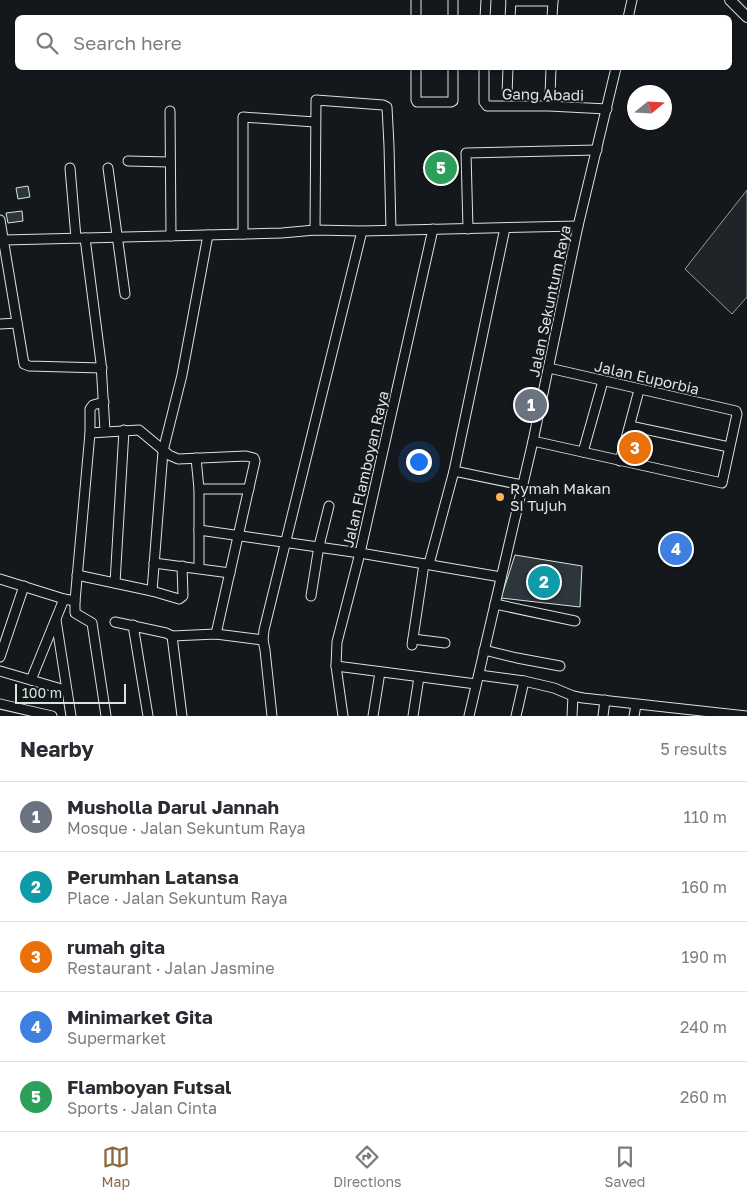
<!DOCTYPE html>
<meta charset="utf-8">
<style>
body{margin:0;font-family:"Golos Text",sans-serif;background:#f2f2f3;color:#2b2b33}
.compass{position:absolute;left:627px;top:85px;width:45px;height:45px;border-radius:50%;background:#fff;box-shadow:0 1px 4px #0004;rotate:72deg}
.scale{position:absolute;left:15px;bottom:12px;width:111px;box-sizing:border-box;padding-left:5px;border:2px solid #d8e6dc;border-top:0;font-size:14px;line-height:18px;white-space:nowrap;color:#d8e6dc;-webkit-text-stroke:4px #14181c;paint-order:stroke}
.you{position:absolute;left:418px;top:461px;width:18px;height:18px;margin:-12px;border:4px solid #fff;border-radius:50%;background:#1a73e8;box-shadow:0 0 0 8px #1a73e833}
.badge{display:grid;place-items:center;width:32px;height:32px;border-radius:50%;background:#8a6a3f;color:#fff;font-size:16px;font-weight:700}
.pin{position:absolute;translate:-50% -50%;border:2px solid #fff;box-shadow:0 1px 5px #0006}
.list{margin:0;padding:0;list-style:none}
h2{display:flex;justify-content:space-between;align-items:center;height:65px;margin:0;padding:0 20px;font-size:21px}
h2 small{font-size:16px;font-weight:400;color:#7c7c81}
.list li{display:grid;grid-template-columns:32px 1fr auto;gap:15px;align-items:center;box-sizing:border-box;height:70px;padding:0 20px;border-top:1px solid #e1e1e2}
.list b{display:block;font-size:19px;white-space:nowrap}
.list p{margin:0;font-size:16px;white-space:nowrap;color:#7c7c81}
.list em{font-size:16px;font-style:normal;color:#7c7c81}
.icon{flex:none;width:28px;height:28px;fill:none;stroke:currentColor;stroke-width:2;stroke-linecap:round;stroke-linejoin:round}
.map{position:relative;flex:none;width:747px;height:716px;overflow:hidden}
.search{position:absolute;background:#fff;box-shadow:0 1px 4px #0004;left:15px;right:15px;top:15px;height:55px;display:flex;align-items:center;gap:12px;box-sizing:border-box;padding:0 18px;border-radius:8px;color:#7c7c81;font-size:19px}
.sheet{height:415px;background:#fff}
nav{display:flex;justify-content:space-around;align-items:center;box-sizing:border-box;height:70px;border-top:1px solid #e1e1e2;background:#fff;font-size:14px;color:#7c7c81}
nav a{display:grid;justify-items:center;gap:2px}
nav .on{color:#8a6a3f}
.map>svg:first-child{display:block}
.green{fill:#202428;stroke:#939e99}
.building{fill:#2c363c;stroke:#d8e6dc}
.lines{fill:none;stroke-linecap:round;stroke-linejoin:round}
.minor-casing{stroke:#d8e6dc;stroke-width:11}
.major-casing{stroke:#d8e6dc;stroke-width:12}
.minor{stroke:#14181c;stroke-width:9}
.major{stroke:#14181c;stroke-width:10}
.poi-dot{fill:#ffb74d;stroke:#14181c;stroke-width:2}
.labels{text-anchor:middle;dominant-baseline:central;stroke-width:4;stroke-linejoin:round;paint-order:stroke}
.street-label{font-size:15px;fill:#d8e6dc;stroke:#14181c}
.poi-label{font-size:15px;fill:#d8e6dc;stroke:#14181c;text-anchor:start}
</style>
<div class="map">
<svg width="747" height="716" viewBox="0 0 747 716">
<rect width="100%" height="100%" fill="#14181c"/>
<path class="green" d="M747,190V297L732,314L685,269Z"/>
<g class="building">
<path d="M28,186L30,197L18,199L16,188Z"/>
<path d="M22,211L23,221L8,223L6,213Z"/>
<path d="M515,555L582,566L580,607L501,598Z"/>
</g>
<g class="lines">
<defs>
<g id="minor">
<path d="M511,1H553"/>
<path d="M416,18V0"/>
<path d="M453,18V0"/>
<path d="M485,18L486,0"/>
<path d="M510,18L511,0"/>
<path d="M552,18L553,0"/>
<path d="M628,18L632,0"/>
<path d="M416,68V100L417,102H451L453,101V68"/>
<path d="M484,68V102L487,106H549L607,109"/>
<path d="M507,95L508,68"/>
<path d="M550,96L551,68"/>
<path d="M170,111L171,236"/>
<path d="M128,161L169,162"/>
<path d="M70,168L76,238"/>
<path d="M108,168L125,294"/>
<path d="M0,220L24,364L29,366L102,368"/>
<path d="M468,229L466,153L597,150"/>
<path d="M315,230L316,100L383,105L387,107L389,146L391,230"/>
<path d="M243,234V117L315,122"/>
<path d="M85,238L101,363L105,431"/>
<path d="M4,240L282,233L315,230L362,231L578,226"/>
<path d="M0,324L17,323"/>
<path d="M630,426L729,447"/>
<path d="M90,433L139,430L169,455L178,459L246,456L254,458L255,461L216,634"/>
<path d="M533,441L722,483L737,414L736,411L549,368"/>
<path d="M583,452L603,381"/>
<path d="M196,458L199,489V568"/>
<path d="M620,461L639,390"/>
<path d="M454,471L522,485"/>
<path d="M199,489H249"/>
<path d="M199,530L360,553L501,577"/>
<path d="M154,563L230,573"/>
<path d="M429,564L454,471L505,228"/>
<path d="M77,575L152,591L179,599L183,596L182,566"/>
<path d="M0,579L64,599L75,601V613L92,623L106,716"/>
<path d="M115,583L124,430"/>
<path d="M152,591L163,451L182,375L208,235"/>
<path d="M311,596L319,546L329,506"/>
<path d="M75,601L90,433V409L93,405L104,402"/>
<path d="M495,604L575,621"/>
<path d="M56,620L71,716"/>
<path d="M115,622L166,633L172,636L182,716"/>
<path d="M133,625L148,716"/>
<path d="M172,636L216,634L263,640"/>
<path d="M413,639L445,643"/>
<path d="M412,645L424,564"/>
<path d="M484,650L517,658L560,666"/>
<path d="M0,657L24,586"/>
<path d="M336,666L476,684"/>
<path d="M0,671L65,690"/>
<path d="M479,675L524,681L516,716"/>
<path d="M31,680L64,599"/>
<path d="M524,681L554,688L573,696L583,698L747,716"/>
<path d="M0,704L52,716"/>
<path d="M272,716L265,650L263,640L264,630L362,231"/>
<path d="M343,716L336,666L337,642L360,553L433,229"/>
<path d="M373,716L380,672"/>
<path d="M413,716L419,677"/>
<path d="M469,716L533,441L578,226L616,68"/>
<path d="M572,716L573,696"/>
<path d="M603,716L605,700"/>
<path d="M634,716L636,705"/>
</g>
<path id="major" d="M730,0L747,17"/>
</defs>
<use href="#minor" class="minor-casing"/>
<use href="#major" class="major-casing"/>
<use href="#minor" class="minor"/>
<use href="#major" class="major"/>
</g>
<circle class="poi-dot" cx="500" cy="497" r="5"/>
<g class="labels">
<g class="street-label">
<text transform="translate(543 94) rotate(1)">Gang Abadi</text>
<text transform="translate(549 301) rotate(-78)">Jalan Sekuntum Raya</text>
<text transform="translate(647 377) rotate(13)">Jalan Euporbia</text>
<text transform="translate(365 469) rotate(-77)">Jalan Flamboyan Raya</text>
</g>
<g class="poi-label">
<text x="510" y="488">Rymah Makan<tspan x="510" dy="17">Si Tujuh</tspan></text>
</g>
</g>
</svg>
<svg class="compass" viewBox="-18 -18 36 36"><path d="M0-13l5 13h-10z" fill="#e53935"/><path d="M0 13l5-13h-10z" fill="#7c7c81"/></svg>
<div class="scale">100 m</div>
<div class="you"></div>
<div class="pin badge" style="left:531px;top:405px;background:#6b7280">1</div>
<div class="pin badge" style="left:544px;top:582px;background:#0f9aa8">2</div>
<div class="pin badge" style="left:635px;top:448px;background:#e8710a">3</div>
<div class="pin badge" style="left:676px;top:549px;background:#3f7fe0">4</div>
<div class="pin badge" style="left:441px;top:168px;background:#2e9e5b">5</div>
<div class="search"><svg class="icon" aria-label="search" viewBox="0 0 24 24"><circle cx="10" cy="10" r="6"/><path d="M15 15l6 6"/></svg>Search here</div>
</div>
<section class="sheet">
<h2>Nearby<small>5 results</small></h2>
<ul class="list">
<li><span class="badge" style="background:#6b7280">1</span><div><b>Musholla Darul Jannah</b><p>Mosque · Jalan Sekuntum Raya</p></div><em>110 m</em></li>
<li><span class="badge" style="background:#0f9aa8">2</span><div><b>Perumhan Latansa</b><p>Place · Jalan Sekuntum Raya</p></div><em>160 m</em></li>
<li><span class="badge" style="background:#e8710a">3</span><div><b>rumah gita</b><p>Restaurant · Jalan Jasmine</p></div><em>190 m</em></li>
<li><span class="badge" style="background:#3f7fe0">4</span><div><b>Minimarket Gita</b><p>Supermarket</p></div><em>240 m</em></li>
<li><span class="badge" style="background:#2e9e5b">5</span><div><b>Flamboyan Futsal</b><p>Sports · Jalan Cinta</p></div><em>260 m</em></li>
</ul>
</section>
<nav>
<a class="on"><svg class="icon" aria-label="map" viewBox="0 0 24 24"><path d="M3 6l6-2 6 2 6-2v14l-6 2-6-2-6 2zM9 4v14M15 6v14"/></svg>Map</a>
<a><svg class="icon" aria-label="directions" viewBox="0 0 24 24"><path d="M12 3l9 9-9 9-9-9zM9 14v-3h6M13 9l2 2-2 2"/></svg>Directions</a>
<a><svg class="icon" aria-label="saved" viewBox="0 0 24 24"><path d="M7 4h10v16l-5-4-5 4z"/></svg>Saved</a>
</nav>
